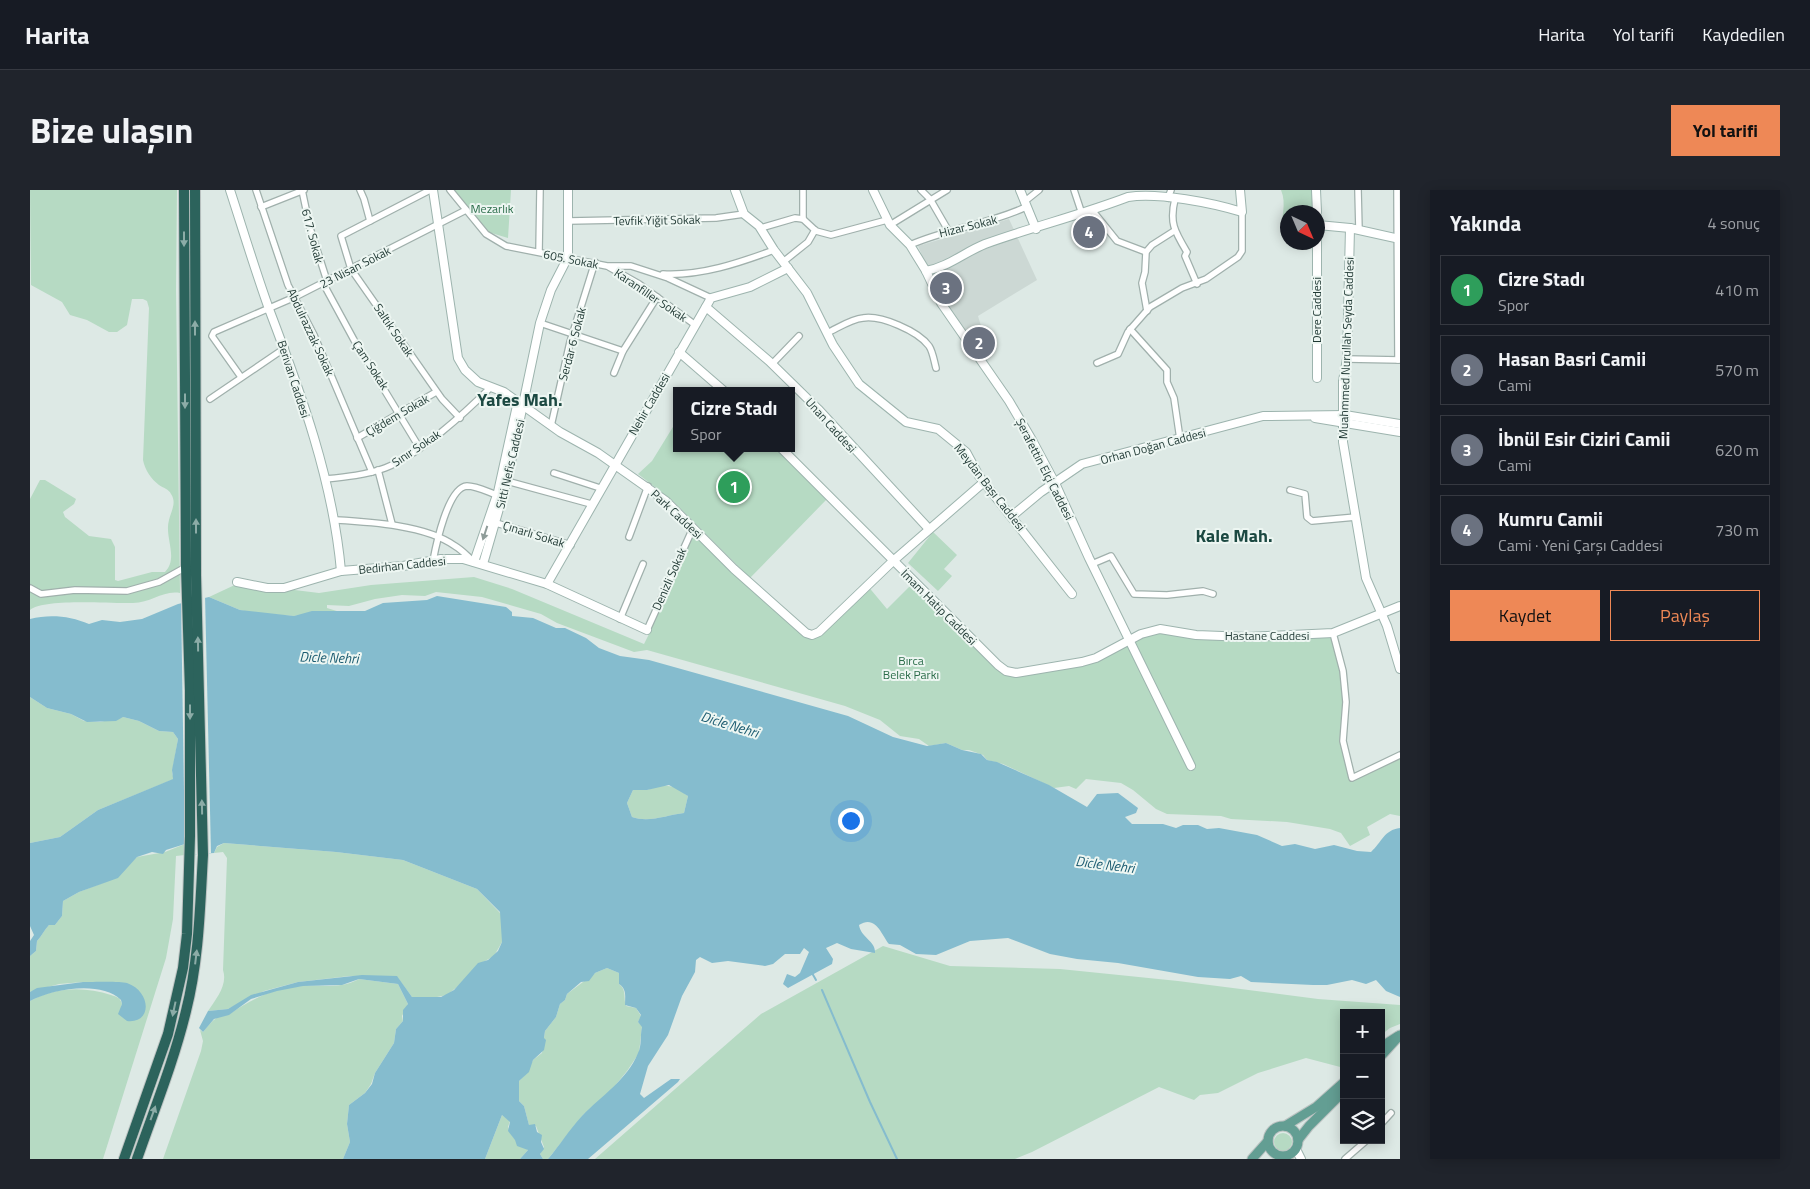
<!DOCTYPE html>
<html lang="tr">
<meta charset="utf-8">
<style>
body{margin:0;font-family:"Titillium Web",sans-serif;background:#20242c;color:#f1f3f6}
.controls{position:absolute;right:15px;bottom:15px;display:grid;overflow:hidden;border-radius:0px;box-shadow:0 2px 12px #0003}
.controls button{width:45px;height:45px;display:grid;place-items:center;padding:0;border:0;border-bottom:1px solid #363941;background:#171b24;color:#f1f3f6;font:25px sans-serif}
.compass{position:absolute;left:1250px;top:15px;width:45px;height:45px;border-radius:50%;background:#171b24;box-shadow:0 2px 12px #0003;rotate:136deg}
.you{position:absolute;left:820px;top:630px;width:18px;height:18px;margin:-12px;border:4px solid #fff;border-radius:50%;background:#1a73e8;box-shadow:0 0 0 8px #1a73e833}
.badge{display:grid;place-items:center;width:32px;height:32px;border-radius:50%;background:#ee8856;color:#fff;font-size:16px;font-weight:700}
.pin{position:absolute;translate:-50% -50%;border:2px solid #fff;box-shadow:0 1px 5px #0006}
.popup{position:absolute;left:643px;top:197px;width:122px;height:65px;box-sizing:border-box;display:grid;place-content:center;border-radius:0px;background:#171b24;filter:drop-shadow(0 1px 4px #0005);font-size:16px;white-space:nowrap;color:#9ea1a6}
.popup b{font-size:19px;color:#f1f3f6}
.popup::after{content:'';position:absolute;left:50%;top:100%;margin-left:-10px;border:10px solid transparent;border-top-color:#171b24}
.list{margin:0;padding:0;list-style:none}
h2{display:flex;justify-content:space-between;align-items:center;height:65px;margin:0;padding:0 20px;font-size:21px}
h2 small{font-size:16px;font-weight:400;color:#9ea1a6}
.list li{display:grid;grid-template-columns:32px 1fr auto;gap:15px;align-items:center;box-sizing:border-box;height:70px;margin:0 10px 10px;padding:0 10px;border:1px solid #363941;border-radius:0px}
.list b{display:block;font-size:19px;white-space:nowrap}
.list p{margin:0;font-size:16px;white-space:nowrap;color:#9ea1a6}
.list em{font-size:16px;font-style:normal;color:#9ea1a6}
.actions{display:flex;gap:10px;padding:15px 20px}
.actions a{flex:1;padding:11px 0;border:1px solid #ee8856;border-radius:0px;text-align:center;font-size:18px;color:#ee8856}
.actions .main{background:#ee8856;color:#111}
.icon{flex:none;width:28px;height:28px;fill:none;stroke:currentColor;stroke-width:2;stroke-linecap:round;stroke-linejoin:round}
.map{position:relative;flex:none;width:1370px;height:969px;overflow:hidden;border-radius:0px}
header{display:flex;align-items:center;gap:30px;box-sizing:border-box;height:70px;padding:0 25px;background:#171b24;border-bottom:1px solid #363941}
header strong{font-size:24px}
nav{display:flex;gap:28px;margin-inline-start:auto;font-size:18px}
.intro{display:flex;align-items:center;justify-content:space-between;box-sizing:border-box;height:120px;padding:0 30px}
h1{margin:0;font-size:35px}
.button{padding:12px 22px;border-radius:0px;background:#ee8856;color:#111;font-size:18px;font-weight:700}
main{display:flex;gap:30px;padding:0 30px}
aside{flex:1;background:#171b24;border-radius:0px;box-shadow:0 2px 12px #0003}
.map>svg:first-child{display:block}
.built{fill:#ccd8d4}
.green{fill:#b6dac3}
.water{fill:#85bcce;fill-rule:evenodd}
.pier{fill:#dde9e5}
.lines{fill:none;stroke-linecap:round;stroke-linejoin:round}
.stream{stroke:#85bcce;stroke-width:2}
.street-casing{stroke:#a0b0ac;stroke-width:8}
.secondary-casing{stroke:#9db4ae;stroke-width:10}
.primary-casing{stroke:#bcc3c2;stroke-width:11}
.highway-casing{stroke:#bcc3c2;stroke-width:12}
.street{stroke:#fff;stroke-width:5.5}
.secondary{stroke:#fff;stroke-width:8}
.primary{stroke:#639e93;stroke-width:9}
.highway{stroke:#2c635c;stroke-width:10}
.oneway{fill:#8caca7}
.oneway2{fill:#8f9c99}
.labels{text-anchor:middle;dominant-baseline:central;stroke-width:4;stroke-linejoin:round;paint-order:stroke}
.park-label{font-size:12px;fill:#2b6d4a;stroke:#edf6f2}
.street-label{font-size:12px;fill:#1f3833;stroke:#edf6f2}
.water-label{font-size:14px;font-style:italic;fill:#1c5c71;stroke:#edf6f2}
.district-label{font-size:18px;font-weight:bold;fill:#1c4942;stroke:#edf6f2}
</style>
<header>
<strong>Harita</strong>
<nav><a>Harita</a><a>Yol tarifi</a><a>Kaydedilen</a></nav>
</header>
<div class="intro"><h1>Bize ulaşın</h1><a class="button">Yol tarifi</a></div>
<main>
<div class="map">
<svg width="1370" height="969" viewBox="0 0 1370 969">
<rect width="100%" height="100%" fill="#dde9e5"/>
<path class="built" d="M979,29L1007,90L948,126L951,136L937,146L915,110L930,101L921,85L903,91L888,56Z"/>
<g class="green">
<path d="M0,0H147L146,100L150,403C133,400 121,413 103,413C80,414 16,408 0,420V309L10,290H15L46,309L44,314L33,322L35,327L59,346L81,349L85,357V390L88,391L122,382H135C149,368 134,347 139,330C141,321 147,313 141,304C139,299 133,298 129,295C121,289 115,280 113,270L119,118L117,111L113,109H102L97,135L87,142H79L57,130L40,125L32,112L1,95Z"/>
<path d="M423,0H481L478,48L458,42Z"/>
<path d="M1251,0H1282L1283,22H1258L1257,42L1251,43C1251,28 1257,14 1251,0Z"/>
<path d="M646,232V258H746L797,309L720,388L643,311L608,284L622,271Z"/>
<path d="M663,338L782,445L837,395L857,419L884,392L976,481L1052,472L1126,439L1166,445L1303,443L1313,481L1316,512L1313,551L1322,587L1370,565V626L1360,624L1337,637L1340,645L1320,656L1311,643L1300,639L1257,632L1201,629L1191,626L1137,624L1126,619L1103,600L1091,593L1056,589L1046,599L1039,596L1024,598L973,574L957,570L953,565L939,560H932L916,553L899,556L889,549L870,546L850,530L815,516L617,460L604,462L527,433L511,424L452,407L406,402L395,406L372,405L345,409L319,416L297,415V418L310,422L297,421L264,426L223,423L210,420L179,407L209,393L289,403L341,395L444,387L482,399L614,454L620,442L617,440Z"/>
<path d="M903,342L927,365L914,379L922,386L908,401L878,373Z"/>
<path d="M0,507L17,518L41,524L54,531L70,532L93,527L109,531L129,541L143,542L148,549L142,583L144,589L68,620L30,647L0,653Z"/>
<path d="M631,595L645,597L658,606L654,623C637,625 619,633 602,627L597,613L603,600H617Z"/>
<path d="M194,653L306,662L373,670L447,699L472,725V752L464,766L446,776L437,789L417,805L397,809L382,807L368,788L364,787L320,786L268,792L234,801L198,819L178,821C186,809 198,795 193,780L197,668L193,662L184,663L187,657Z"/>
<path d="M155,654V665L146,666L143,729L136,768L73,969H0V811C25,797 54,796 81,805C87,807 90,807 92,814L91,818L106,830L111,826L108,802L96,793L53,792L29,794L0,802V766L6,761L7,751C12,746 14,740 19,735H25L32,726L33,711L49,702L85,688L107,667L135,662Z"/>
<path d="M853,756L920,776L1030,779L1148,791L1288,809L1370,815V834L1360,838L1351,845V823H1314V878L1276,868L1228,883L1188,903L1170,905L1164,910L1129,897L1002,962L985,969H565L731,824Z"/>
<path d="M577,778L589,783V794C597,800 593,808 596,816L606,818L611,826L608,832L612,836L609,863L597,881L579,903L554,924L518,969H513L510,964L514,957L506,936L499,935L494,916L489,911V891L496,884L503,870L512,863L515,841L526,827L530,814L535,810L537,804L565,783Z"/>
<path d="M329,789L368,794L378,814L372,826L373,831L366,839L364,853L345,883L341,894L335,903L319,915L317,934L320,952L313,969H133L171,861L173,851L170,840L173,842C178,836 183,829 190,826C194,825 197,825 201,823C223,809 245,797 272,796C292,795 311,799 329,789Z"/>
<path d="M472,925L480,931L478,937L483,947L498,960L490,969H455Z"/>
<circle cx="1253" cy="952" r="9"/>
</g>
<g class="water">
<path d="M407,406L476,417L482,422V426L503,428L526,438H535L556,448L569,458L590,466L619,470L818,526L863,547L897,556L916,553L932,560L951,564L957,570L967,572L1019,595L1057,617L1067,604L1088,603L1108,618L1106,623L1095,627L1102,634H1133L1146,638L1153,635H1168L1177,639L1189,638L1227,645L1252,656L1265,654L1285,659L1304,655L1327,661L1341,662C1352,652 1354,640 1370,638V807L1356,801L1346,790L1336,794L1322,790L1297,795H1283L1221,792L1211,786L1200,789L1168,787L1088,773L1047,769L1020,764L978,748L940,751L906,765L886,764L870,755L859,754C852,746 846,724 829,735C831,748 846,751 845,763L821,759L807,753L796,758L803,769L802,774L758,798L753,794L757,784L765,787L770,783L779,762L774,758L770,764H755L743,774L735,776L698,771L682,773L670,767L666,770L665,782L652,806L638,845L618,876L610,904L614,908L641,889H650L648,892L558,969H518C530,955 539,940 552,926C571,906 597,890 608,863C612,856 610,845 612,837L608,832L611,825L606,818L595,815C595,807 597,799 589,794V783L577,778L565,783L559,791L551,792L537,804L535,810L530,814L526,827L515,841L514,848L516,850L514,860L503,870L499,882L489,891V911L494,916L499,935L505,934L507,942L512,945L511,952L514,959L510,964L513,969H490L498,960L487,956L485,950L478,941L480,932L472,925L455,969H313L320,952L317,934L319,915L335,903L342,894L345,883L364,853L366,839L373,831V820L378,814L368,794L329,789L312,795L273,796L247,801L221,809L199,825L184,829L173,842L169,838L178,821L198,819L221,805L268,792L332,785L367,786L382,807H411L424,800L448,773L458,770L468,761L472,752L470,722L447,699L373,670L306,662L194,653L187,656L184,663L155,665V654L136,660L133,664L122,662L107,667L88,688L49,702L33,711L32,726L25,735H19C14,740 12,746 7,751L6,761L0,766V751L4,745L0,736V653L30,647L68,620L143,589L142,580L148,549L143,542L129,541L109,531L93,527L86,531L57,532L41,524L17,518L0,507V429C20,424 40,426 59,434L72,430L90,432L112,429L148,414L179,407L210,420L264,426L282,421H335L353,413L397,410ZM639,595L658,606L654,623C637,625 619,633 602,627L597,613L603,600H617Z"/>
<path d="M53,792C62,792 91,791 97,793C122,802 122,834 97,831L88,824L92,814L91,810C71,790 22,799 0,811V802L7,798Z"/>
</g>
<path class="pier" d="M175,405L181,663L155,665L151,411Z"/>
<g class="lines">
<g class="stream">
<path d="M782,783L786,790"/>
<path d="M792,800L840,912L867,969"/>
</g>
<defs>
<g id="street">
<path d="M226,0L258,95L284,145L342,282"/>
<path d="M272,0L280,38L297,91"/>
<path d="M330,0L334,9L340,31"/>
<path d="M400,0L311,46L321,79L412,209L430,228"/>
<path d="M420,0L456,44L476,56L577,76H601L638,88L681,108"/>
<path d="M773,0V29"/>
<path d="M891,0L900,9L918,40"/>
<path d="M1044,0L1052,24"/>
<path d="M1328,0L1329,40"/>
<path d="M1367,0L1368,170"/>
<path d="M1138,8L1141,0"/>
<path d="M1145,9C1139,33 1145,42 1157,62L1155,66L1167,94"/>
<path d="M994,12L1009,0"/>
<path d="M231,17L274,0"/>
<path d="M1062,20L1087,51L1116,62"/>
<path d="M539,31L686,28L714,24"/>
<path d="M860,35L917,0"/>
<path d="M731,38L765,28L773,29L786,41L801,45L857,30"/>
<path d="M880,55C919,38 957,35 996,17"/>
<path d="M509,62L510,0"/>
<path d="M753,72L778,52L785,40"/>
<path d="M579,77L609,94L664,134"/>
<path d="M633,84C671,86 709,73 744,60"/>
<path d="M293,93L324,150L389,257"/>
<path d="M1117,121L1112,93L1115,82L1116,62L1122,55L1144,41"/>
<path d="M510,133L593,161"/>
<path d="M1100,139L1137,180V192L1144,208L1150,249"/>
<path d="M797,143C808,138 821,129 833,128C851,125 888,141 899,156C903,162 904,171 906,178"/>
<path d="M1317,169L1370,170"/>
<path d="M1067,173L1088,164L1098,142L1120,117L1152,98L1176,89L1208,67L1212,61V22"/>
<path d="M742,174L769,146"/>
<path d="M584,183L593,161L627,107"/>
<path d="M211,187L182,146L184,142L265,107L436,20"/>
<path d="M180,209L255,158"/>
<path d="M521,236L540,152L565,72"/>
<path d="M327,248L406,202"/>
<path d="M348,280L362,334"/>
<path d="M524,283L570,298"/>
<path d="M295,289C316,287 336,285 355,278C389,265 435,223 461,197"/>
<path d="M477,291L561,314"/>
<path d="M1260,300L1275,304L1277,327L1282,331L1326,327"/>
<path d="M305,330C340,332 396,335 425,356C432,360 437,366 443,371"/>
<path d="M466,333L541,355"/>
<path d="M599,347L618,296"/>
<path d="M403,371C406,355 418,297 437,296C447,296 458,302 467,305"/>
<path d="M1062,374L1081,366L1104,404L1137,405L1173,401L1183,404"/>
<path d="M0,398L11,404L45,400L97,401L129,392L156,377"/>
<path d="M590,429L613,374"/>
<path d="M617,440L663,338"/>
<path d="M1303,443L1313,481L1316,512L1313,551L1322,588L1370,565"/>
<path d="M1351,934L1361,923"/>
<path d="M1315,969L1337,950"/>
</g>
<g id="secondary">
<path d="M200,0C213,40 225,80 239,119C271,203 303,291 311,381"/>
<path d="M403,0L428,168L435,180L448,192L474,202L530,242L568,263L636,311L704,379L776,443L782,445L789,442L863,371L954,292"/>
<path d="M705,0L714,24L729,36L744,60L777,103L803,155L829,194L876,232L908,239L936,262L949,286L1042,404"/>
<path d="M843,0L860,35L880,55L896,81L911,113L979,211L1002,250L1025,293L1059,368L1161,576"/>
<path d="M990,0L1006,39"/>
<path d="M1286,0L1287,22"/>
<path d="M1288,30V45"/>
<path d="M1288,35L1320,38L1370,49"/>
<path d="M1320,38L1317,169L1313,191V252L1336,388L1357,436L1370,479"/>
<path d="M896,81C918,77 935,62 955,54C1002,37 1051,25 1098,7C1128,2 1183,13 1212,22L1210,0"/>
<path d="M676,117L739,171L788,219L899,339"/>
<path d="M649,162L694,201"/>
<path d="M1287,188V52"/>
<path d="M1285,228L1370,242"/>
<path d="M751,258L968,475L976,481L986,483L1052,472L1066,468L1111,444L1130,439L1166,445L1218,447L1303,443L1370,416"/>
<path d="M982,326L1011,302L1052,274L1233,226L1315,225L1370,234"/>
<path d="M444,372L468,302L488,211"/>
<path d="M453,374L477,291L510,133L521,100L538,67V0"/>
<path d="M207,392L237,398H254L311,381L373,376L411,369H433L517,394L617,440"/>
<path d="M517,394L681,108L720,97L758,78"/>
<path d="M1266,959L1271,969"/>
<path d="M1253,967L1257,969"/>
</g>
<g id="primary">
<path d="M1351,857L1368,846"/>
<path d="M1351,866L1370,845"/>
<circle cx="1253" cy="951" r="15"/>
<path d="M1255,936L1286,917L1314,892"/>
<path d="M1268,950L1279,936L1314,901"/>
<path d="M1222,969L1238,951"/>
</g>
<g id="highway">
<path d="M94,969L138,844L153,778L157,744L160,646V501L156,377L154,0"/>
<path d="M107,969C124,920 144,871 156,821C169,770 170,717 173,665L166,385L165,0"/>
</g>
</defs>
<use href="#street" class="street-casing"/>
<use href="#secondary" class="secondary-casing"/>
<use href="#primary" class="primary-casing"/>
<use href="#highway" class="highway-casing"/>
<use href="#street" class="street"/>
<use href="#secondary" class="secondary"/>
<use href="#primary" class="primary"/>
<use href="#highway" class="highway"/>
</g>
<defs><path id="oneway-solid" d="M-6-.8H1V-3.2L6.5 0L1 3.2V.8H-6Z" transform="scale(1.25)"/></defs>
<g class="oneway">
<use href="#oneway-solid" transform="translate(154 49) rotate(90)"/>
<use href="#oneway-solid" transform="translate(165 138) rotate(-90)"/>
<use href="#oneway-solid" transform="translate(155 211) rotate(90)"/>
<use href="#oneway-solid" transform="translate(166 336) rotate(-90)"/>
<use href="#oneway-solid" transform="translate(168 454) rotate(-91)"/>
<use href="#oneway-solid" transform="translate(160 522) rotate(90)"/>
<use href="#oneway-solid" transform="translate(172 617) rotate(-91)"/>
<use href="#oneway-solid" transform="translate(166 767) rotate(-83)"/>
<use href="#oneway-solid" transform="translate(144 819) rotate(102)"/>
<use href="#oneway-solid" transform="translate(123 923) rotate(-70)"/>
</g>
<use class="oneway2" href="#oneway-solid" transform="translate(455 343) rotate(108)"/>
<g class="labels">
<g class="park-label">
<text x="462" y="18">Mezarlık</text>
<text x="881" y="470">Bırca<tspan x="881" dy="14">Belek Parkı</tspan></text>
</g>
<g class="street-label">
<text transform="translate(627 30) rotate(-1)">Tevfik Yiğit Sokak</text>
<text transform="translate(938 36) rotate(-14)">Hizar Sokak</text>
<text transform="translate(283 46) rotate(75)">617. Sokak</text>
<text transform="translate(541 69) rotate(11)">605. Sokak</text>
<text transform="translate(325 77) rotate(-27)">23 Nisan Sokak</text>
<text transform="translate(621 105) rotate(34)">Karanfiller Sokak</text>
<text transform="translate(1286 120) rotate(-90)">Dere Caddesi</text>
<text transform="translate(364 140) rotate(56)">Saltık Sokak</text>
<text transform="translate(281 142) rotate(65)">Abdulrazzak Sokak</text>
<text transform="translate(542 154) rotate(-75)">Serdar 6 Sokak</text>
<text transform="translate(1316 158) rotate(-88)">Muahmmed Nurullah Seyda Caddesi</text>
<text transform="translate(341 175) rotate(57)">Çam Sokak</text>
<text transform="translate(264 189) rotate(72)">Berivan Caddesi</text>
<text transform="translate(619 214) rotate(-60)">Nehir Caddesi</text>
<text transform="translate(367 225) rotate(-30)">Çiğdem Sokak</text>
<text transform="translate(801 235) rotate(48)">Unan Caddesi</text>
<text transform="translate(1123 256) rotate(-15)">Orhan Doğan Caddesi</text>
<text transform="translate(386 258) rotate(-34)">Sınır Sokak</text>
<text transform="translate(480 274) rotate(-77)">Sitti Nefis Caddesi</text>
<text transform="translate(1015 279) rotate(63)">Şerafettin Elçi Caddesi</text>
<text transform="translate(960 297) rotate(52)">Meydan Başı Caddesi</text>
<text transform="translate(647 324) rotate(43)">Park Caddesi</text>
<text transform="translate(504 344) rotate(17)">Çınarlı Sokak</text>
<text transform="translate(372 375) rotate(-6)">Bedirhan Caddesi</text>
<text transform="translate(639 389) rotate(-66)">Denizli Sokak</text>
<text transform="translate(909 417) rotate(45)">İmam Hatip Caddesi</text>
<text x="1237" y="445">Hastane Caddesi</text>
</g>
<g class="water-label">
<text transform="translate(299 467) rotate(2)">Dicle Nehri</text>
<text transform="translate(700 534) rotate(17)">Dicle Nehri</text>
<text transform="translate(1075 674) rotate(7)">Dicle Nehri</text>
</g>
<g class="district-label">
<text x="490" y="209">Yafes Mah.</text>
<text x="1204" y="345">Kale Mah.</text>
</g>
</g>
</svg>
<div class="controls">
<button>+</button>
<button>−</button>
<button><svg class="icon" aria-label="layers" viewBox="0 0 24 24"><path d="M12 4l9 5-9 5-9-5zM3 14l9 5 9-5"/></svg></button>
</div>
<svg class="compass" viewBox="-18 -18 36 36"><path d="M0-13l5 13h-10z" fill="#e53935"/><path d="M0 13l5-13h-10z" fill="#9ea1a6"/></svg>
<div class="you"></div>
<div class="pin badge" style="left:704px;top:297px;background:#2e9e5b">1</div>
<div class="popup"><b>Cizre Stadı</b>Spor</div>
<div class="pin badge" style="left:949px;top:153px;background:#6b7280">2</div>
<div class="pin badge" style="left:916px;top:98px;background:#6b7280">3</div>
<div class="pin badge" style="left:1059px;top:42px;background:#6b7280">4</div>
</div>
<aside>
<h2>Yakında<small>4 sonuç</small></h2>
<ul class="list">
<li><span class="badge" style="background:#2e9e5b">1</span><div><b>Cizre Stadı</b><p>Spor</p></div><em>410 m</em></li>
<li><span class="badge" style="background:#6b7280">2</span><div><b>Hasan Basri Camii</b><p>Cami</p></div><em>570 m</em></li>
<li><span class="badge" style="background:#6b7280">3</span><div><b>İbnül Esir Ciziri Camii</b><p>Cami</p></div><em>620 m</em></li>
<li><span class="badge" style="background:#6b7280">4</span><div><b>Kumru Camii</b><p>Cami · Yeni Çarşı Caddesi</p></div><em>730 m</em></li>
</ul>
<div class="actions"><a class="main">Kaydet</a><a>Paylaş</a></div>
</aside>
</main>
